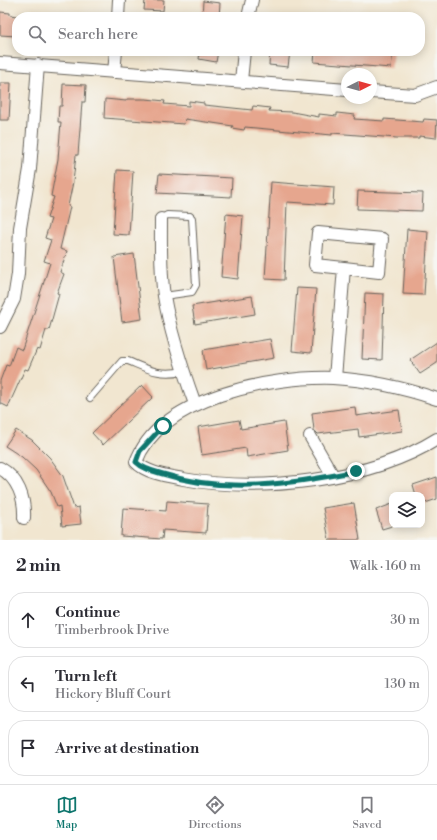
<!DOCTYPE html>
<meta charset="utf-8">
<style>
body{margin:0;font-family:"Libre Bodoni",serif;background:#f7f7f7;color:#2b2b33}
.controls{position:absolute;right:12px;bottom:12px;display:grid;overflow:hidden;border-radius:8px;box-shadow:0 2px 10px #0003}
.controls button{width:36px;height:36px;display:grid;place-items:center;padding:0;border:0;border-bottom:1px solid #e1e1e2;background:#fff;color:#2b2b33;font:20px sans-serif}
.compass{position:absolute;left:341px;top:68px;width:36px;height:36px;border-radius:50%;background:#fff;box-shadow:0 2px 10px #0003;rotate:84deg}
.stop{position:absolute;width:12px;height:12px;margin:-9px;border:3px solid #0f766e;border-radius:50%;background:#fff}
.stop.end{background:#0f766e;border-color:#fff;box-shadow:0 1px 4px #0008}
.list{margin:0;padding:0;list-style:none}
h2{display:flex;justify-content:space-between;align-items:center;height:52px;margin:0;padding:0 16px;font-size:17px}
h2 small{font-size:13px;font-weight:400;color:#7c7c81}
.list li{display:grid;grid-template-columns:26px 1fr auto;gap:12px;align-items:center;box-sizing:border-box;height:56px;margin:0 8px 8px;padding:0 8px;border:1px solid #e1e1e2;border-radius:16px}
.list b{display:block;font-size:15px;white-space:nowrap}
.list p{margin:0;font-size:13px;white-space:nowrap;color:#7c7c81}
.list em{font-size:13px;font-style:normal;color:#7c7c81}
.icon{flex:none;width:22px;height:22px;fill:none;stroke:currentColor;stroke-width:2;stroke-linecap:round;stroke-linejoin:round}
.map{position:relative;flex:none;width:437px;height:540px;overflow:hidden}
.search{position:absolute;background:#fff;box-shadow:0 2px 10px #0003;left:12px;right:12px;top:12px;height:44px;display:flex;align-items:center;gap:10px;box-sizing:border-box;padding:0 14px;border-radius:16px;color:#7c7c81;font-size:15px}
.sheet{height:244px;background:#fff}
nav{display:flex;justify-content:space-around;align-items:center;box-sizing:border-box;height:56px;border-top:1px solid #e1e1e2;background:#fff;font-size:11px;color:#7c7c81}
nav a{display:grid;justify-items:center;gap:2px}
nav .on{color:#0f766e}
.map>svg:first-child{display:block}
.building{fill:#e6a68e}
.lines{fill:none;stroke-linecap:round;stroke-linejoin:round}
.service-casing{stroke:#67635b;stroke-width:8}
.minor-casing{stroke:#67635b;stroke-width:14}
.service{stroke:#fff;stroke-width:6}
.minor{stroke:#fff;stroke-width:12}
.route{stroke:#0f766e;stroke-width:5}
</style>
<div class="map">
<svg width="437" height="540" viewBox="0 0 437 540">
<rect width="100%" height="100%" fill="#f6f6f2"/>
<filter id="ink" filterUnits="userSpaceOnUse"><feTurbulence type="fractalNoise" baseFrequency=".025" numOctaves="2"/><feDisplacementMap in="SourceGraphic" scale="8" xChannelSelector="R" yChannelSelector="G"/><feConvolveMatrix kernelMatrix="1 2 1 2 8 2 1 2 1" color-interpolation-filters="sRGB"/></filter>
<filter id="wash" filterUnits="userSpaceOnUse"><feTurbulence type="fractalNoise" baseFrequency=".012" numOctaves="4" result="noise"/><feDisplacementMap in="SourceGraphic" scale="16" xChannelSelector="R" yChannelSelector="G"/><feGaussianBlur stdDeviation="0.9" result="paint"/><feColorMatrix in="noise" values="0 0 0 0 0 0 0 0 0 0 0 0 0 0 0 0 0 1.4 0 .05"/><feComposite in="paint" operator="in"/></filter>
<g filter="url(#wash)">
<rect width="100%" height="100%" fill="#f1e6d0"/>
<g id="blocks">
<g class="building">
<path d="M145,0H164L163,11L144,10Z"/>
<path d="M203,1L220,3L219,17H202Z"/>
<path d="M0,12L10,13V15L17,16V36L0,35Z"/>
<path d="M200,51H218L216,62L199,59Z"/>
<path d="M270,51H290L288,67L269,65Z"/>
<path d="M315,51H393L391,68L314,62Z"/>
<path d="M0,83H11L9,120H0Z"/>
<path d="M63,84L86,85L85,102H82L78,155H76L73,182L68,206L70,207L60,249L67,251L60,272L64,274L57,293L59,294L49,330H46L40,350L37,349L28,370L25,369L8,407L0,403V381L6,365L9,366L16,347L22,350L50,263L44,261L51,240L45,238L51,219L47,218L54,197L51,196L58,159L61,122H58L59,106H62Z"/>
<path d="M105,99L126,101L127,99H146L165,101L164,104L189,106V101L204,103V105L252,110L253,106L270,108L269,111L292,112L319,117V114L337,116V113L355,115L354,119L384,121V119L423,122L424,119L437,120L436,138L419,136V138H397L332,133V135L245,127L244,130L232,128L233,126L185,119L184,124L104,118Z"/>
<path d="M117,170L133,171L129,235L113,234Z"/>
<path d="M159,174L232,178L231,197L157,193Z"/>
<path d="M271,182L334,187L333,205L287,202L284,280L265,279Z"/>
<path d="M358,191L423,193L422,211L357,209Z"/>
<path d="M226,214L243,216L238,279L221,277Z"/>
<path d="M407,229L428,231L424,295L403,294Z"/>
<path d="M134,254L142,319L122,322L114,257Z"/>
<path d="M297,288L316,289L311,353L292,351Z"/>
<path d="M365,293L384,294L382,360L362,359Z"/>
<path d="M252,296L255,314L195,324L192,306Z"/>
<path d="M270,339L274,358L206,370L203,350Z"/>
<path d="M437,342V363L420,374L410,360Z"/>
<path d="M142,385L153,397L103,445L92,433Z"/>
<path d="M355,407L356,416L399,410L402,431L359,437L358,429L318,434L314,430L312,413Z"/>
<path d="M239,420L241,429L284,422L288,450L247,457L246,448L202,455L198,427Z"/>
<path d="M16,430L32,440L50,458L63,476L74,508L79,507L81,524L62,526L60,506L57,507L51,492L36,470L22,457L5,446Z"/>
<path d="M437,477V499L422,504V495H416L413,485Z"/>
<path d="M167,501L208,504L206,533L163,530L162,539L121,536L123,508L166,511Z"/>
<path d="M354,503L360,540H329L323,508Z"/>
<path d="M392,504V526L382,529L376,510Z"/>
</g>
</g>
</g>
<g filter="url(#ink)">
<use href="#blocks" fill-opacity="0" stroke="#67635b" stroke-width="1"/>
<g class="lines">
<defs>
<g id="service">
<path d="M161,219L167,215L190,216L192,218L196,285L192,292L164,296"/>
<path d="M90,398L122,361H128C150,370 159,376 184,371"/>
</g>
<g id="minor">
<path d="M118,17L119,0"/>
<path d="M248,17L252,0"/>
<path d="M0,63L347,90"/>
<path d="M114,72L116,51"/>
<path d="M241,81L244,51"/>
<path d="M371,92L415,95L437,87"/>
<path d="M161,219C161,245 160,270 164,296C170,331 183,371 195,404"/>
<path d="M0,327L14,299L18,274L20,228L30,169L38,65"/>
<path d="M335,378L344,268L315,265L318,233L382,239L379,272L344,268"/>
<path d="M437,399C404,388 368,380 333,378C272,376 160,397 136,462C146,473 168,476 183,479C260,493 370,481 437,439"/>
<path d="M310,436L333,476"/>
<path d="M0,468C18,478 25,498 24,518"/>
</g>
</defs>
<use href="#service" class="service-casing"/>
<use href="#minor" class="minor-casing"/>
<use href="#service" class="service"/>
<use href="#minor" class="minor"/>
</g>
</g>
<g class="lines" filter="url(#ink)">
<path class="route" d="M163,426L140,451L136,462C143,469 153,471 163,474C225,494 293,484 356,471"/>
</g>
</svg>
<div class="controls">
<button><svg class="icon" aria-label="layers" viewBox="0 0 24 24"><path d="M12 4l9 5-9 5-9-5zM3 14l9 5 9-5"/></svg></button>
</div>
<svg class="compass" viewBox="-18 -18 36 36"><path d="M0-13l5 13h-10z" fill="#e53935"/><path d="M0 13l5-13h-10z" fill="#7c7c81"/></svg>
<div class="stop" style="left:163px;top:426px"></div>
<div class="stop end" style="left:356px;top:471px"></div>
<div class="search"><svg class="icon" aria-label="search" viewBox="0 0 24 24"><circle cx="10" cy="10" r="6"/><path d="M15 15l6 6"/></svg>Search here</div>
</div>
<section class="sheet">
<h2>2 min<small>Walk · 160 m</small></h2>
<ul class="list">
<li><svg class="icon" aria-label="ahead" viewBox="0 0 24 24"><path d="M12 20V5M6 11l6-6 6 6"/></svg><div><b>Continue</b><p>Timberbrook Drive</p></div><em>30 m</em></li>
<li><svg class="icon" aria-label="left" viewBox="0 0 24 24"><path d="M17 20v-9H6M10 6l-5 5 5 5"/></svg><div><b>Turn left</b><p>Hickory Bluff Court</p></div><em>130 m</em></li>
<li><svg class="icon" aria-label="arrive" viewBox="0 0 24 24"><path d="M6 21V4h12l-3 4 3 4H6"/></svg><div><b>Arrive at destination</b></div></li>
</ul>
</section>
<nav>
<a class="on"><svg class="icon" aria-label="map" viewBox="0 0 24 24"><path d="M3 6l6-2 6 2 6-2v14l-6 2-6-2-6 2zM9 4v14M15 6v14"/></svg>Map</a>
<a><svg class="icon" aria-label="directions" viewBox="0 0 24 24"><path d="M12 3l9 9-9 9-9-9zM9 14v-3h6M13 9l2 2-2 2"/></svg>Directions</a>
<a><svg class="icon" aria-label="saved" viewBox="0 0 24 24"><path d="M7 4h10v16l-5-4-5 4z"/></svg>Saved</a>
</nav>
